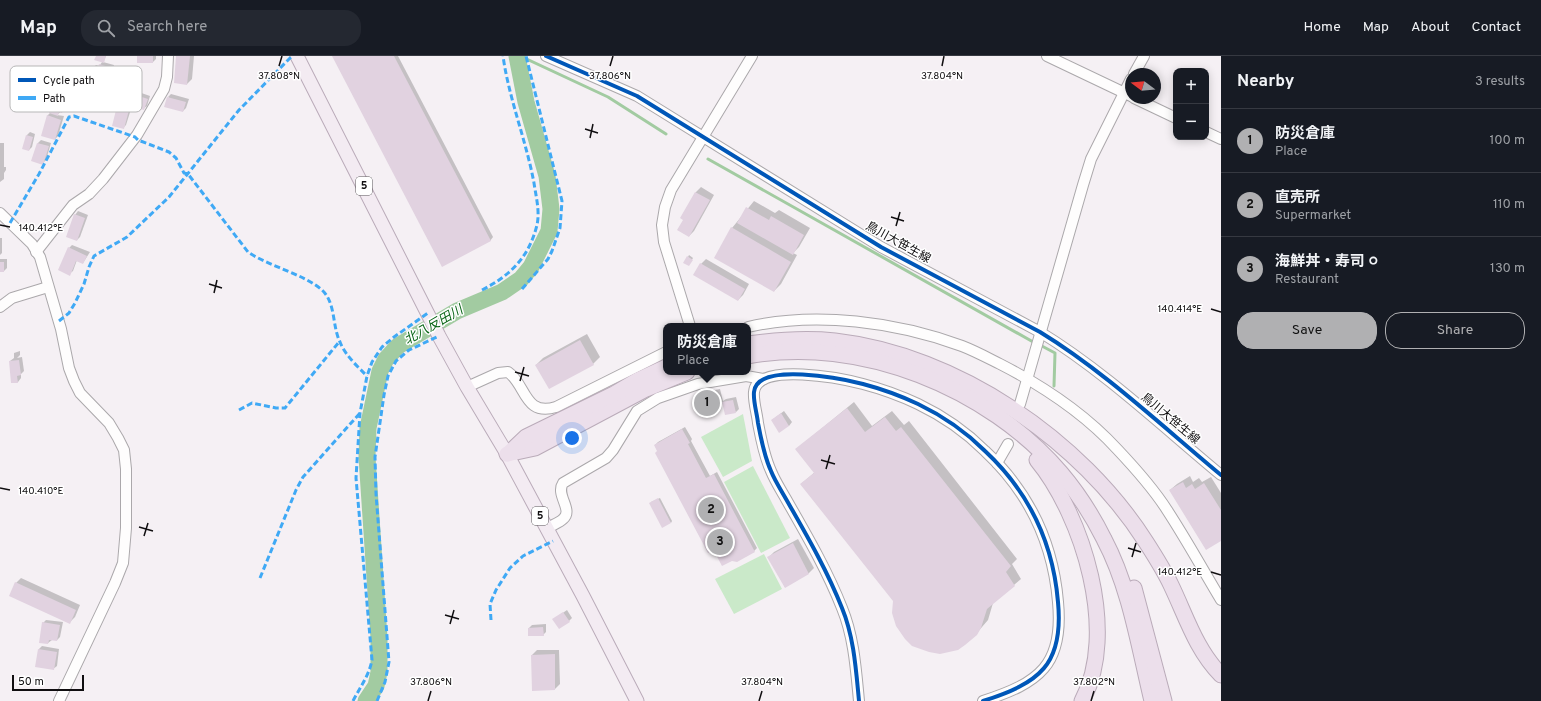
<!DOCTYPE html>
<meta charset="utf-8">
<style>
body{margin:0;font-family:Overpass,"Noto Sans JP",sans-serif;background:#242831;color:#f1f3f6}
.controls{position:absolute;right:12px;top:12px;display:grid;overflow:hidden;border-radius:8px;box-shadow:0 2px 10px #0003}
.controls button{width:36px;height:36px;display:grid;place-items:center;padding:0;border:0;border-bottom:1px solid #363941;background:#171b24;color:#f1f3f6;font:20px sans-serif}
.compass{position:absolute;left:1125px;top:12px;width:36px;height:36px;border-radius:50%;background:#171b24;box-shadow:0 2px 10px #0003;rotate:286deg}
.scale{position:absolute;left:12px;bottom:10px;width:72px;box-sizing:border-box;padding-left:4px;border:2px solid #100e10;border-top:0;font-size:11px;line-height:14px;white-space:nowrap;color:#100e10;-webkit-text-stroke:3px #fff;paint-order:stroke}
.you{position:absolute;left:572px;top:382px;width:14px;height:14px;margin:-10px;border:3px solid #fff;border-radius:50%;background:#1a73e8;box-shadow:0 0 0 6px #1a73e833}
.badge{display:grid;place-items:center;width:26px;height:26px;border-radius:50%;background:#b0b0b2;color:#111;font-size:13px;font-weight:700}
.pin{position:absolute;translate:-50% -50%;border:2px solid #fff;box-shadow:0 1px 4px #0006}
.popup{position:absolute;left:663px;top:267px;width:88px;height:52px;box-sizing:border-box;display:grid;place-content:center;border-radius:8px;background:#171b24;filter:drop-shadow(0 1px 3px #0005);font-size:13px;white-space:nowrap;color:#9ea1a6}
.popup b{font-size:15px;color:#f1f3f6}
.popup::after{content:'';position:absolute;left:50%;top:100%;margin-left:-8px;border:8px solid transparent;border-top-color:#171b24}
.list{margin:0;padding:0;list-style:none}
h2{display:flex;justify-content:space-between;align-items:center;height:52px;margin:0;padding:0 16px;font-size:17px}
h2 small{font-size:13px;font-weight:400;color:#9ea1a6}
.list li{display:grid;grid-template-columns:26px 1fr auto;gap:12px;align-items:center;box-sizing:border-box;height:64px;padding:0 16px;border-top:1px solid #363941}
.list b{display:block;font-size:15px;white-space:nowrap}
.list p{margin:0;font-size:13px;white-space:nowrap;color:#9ea1a6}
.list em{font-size:13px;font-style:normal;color:#9ea1a6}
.actions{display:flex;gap:8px;padding:12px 16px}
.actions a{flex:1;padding:9px 0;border:1px solid #b0b0b2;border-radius:16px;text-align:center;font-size:14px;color:#b0b0b2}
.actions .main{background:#b0b0b2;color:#111}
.icon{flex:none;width:22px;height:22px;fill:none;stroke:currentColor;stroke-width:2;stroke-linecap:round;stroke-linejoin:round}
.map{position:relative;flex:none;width:1221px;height:645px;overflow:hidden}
header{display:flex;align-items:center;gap:24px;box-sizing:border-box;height:56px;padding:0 20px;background:#171b24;border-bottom:1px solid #363941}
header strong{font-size:19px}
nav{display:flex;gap:22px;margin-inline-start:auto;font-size:14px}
.search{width:280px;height:36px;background:#242831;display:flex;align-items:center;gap:10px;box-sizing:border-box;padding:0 14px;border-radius:16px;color:#9ea1a6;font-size:15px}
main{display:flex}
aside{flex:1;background:#171b24}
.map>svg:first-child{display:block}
.green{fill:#cae9c9}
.shadow{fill:#0003}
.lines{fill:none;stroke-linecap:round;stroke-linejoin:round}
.stream{stroke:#a2cba1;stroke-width:3}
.river{stroke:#a2cba1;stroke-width:17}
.building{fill:#e1d2e0}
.minor-casing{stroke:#aba8ab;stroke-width:12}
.major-casing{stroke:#baabb9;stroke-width:15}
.highway-casing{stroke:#baabb9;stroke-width:17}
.minor{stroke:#fefdfd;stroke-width:10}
.major{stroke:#f3ebf2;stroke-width:13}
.highway{stroke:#ecdfeb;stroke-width:15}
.quiet{stroke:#3fa9f5;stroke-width:3;stroke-dasharray:6 3;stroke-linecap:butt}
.cycleway-casing{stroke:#fff;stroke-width:6}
.cycleway{stroke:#0057b8;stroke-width:4}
.ticks{fill:none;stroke:#100e10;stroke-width:1.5}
.labels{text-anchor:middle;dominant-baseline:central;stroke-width:3;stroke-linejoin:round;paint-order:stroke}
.shield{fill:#fff;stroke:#585658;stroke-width:1}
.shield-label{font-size:11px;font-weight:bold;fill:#100e10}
.street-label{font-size:12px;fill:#100e10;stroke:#fff}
.water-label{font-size:13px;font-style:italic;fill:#096516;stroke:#fff}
.key{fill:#fff;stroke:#b7b7b7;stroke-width:1}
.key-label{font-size:11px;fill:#100e10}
.ticks-label{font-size:10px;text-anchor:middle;fill:#100e10;stroke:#fff;stroke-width:3;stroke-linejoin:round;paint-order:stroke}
</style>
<header>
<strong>Map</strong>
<div class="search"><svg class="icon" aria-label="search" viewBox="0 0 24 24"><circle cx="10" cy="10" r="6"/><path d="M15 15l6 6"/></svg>Search here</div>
<nav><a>Home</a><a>Map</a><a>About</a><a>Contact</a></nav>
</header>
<main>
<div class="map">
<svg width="1221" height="645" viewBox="0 0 1221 645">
<rect width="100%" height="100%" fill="#f5f0f4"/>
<g class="green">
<path d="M743,358L752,405L723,421L701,381Z"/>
<path d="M753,410L790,482L761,497L724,426Z"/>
<path d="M764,498L782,533L734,558L715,523Z"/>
</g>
<g class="shadow">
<path d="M97,0H106L103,6L114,9L113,15L109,19L107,18L106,29L102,32L93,12L96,9L99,10L103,5Z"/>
<path d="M138,0H156V3L153,6Z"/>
<path d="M177,0H194L192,23L187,28Z"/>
<path d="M333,0H398L493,181L490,185Z"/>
<path d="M127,32L150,40L147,50L143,53L132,50L126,69L123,72L118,51L122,47L120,46L124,35Z"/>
<path d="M57,35L69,39L68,41L55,37Z"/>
<path d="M171,38L189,43L186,52L183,55L168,41Z"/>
<path d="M54,39L68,43L65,52L57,59L64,60L58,80L55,83L47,60L51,56Z"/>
<path d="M30,76L35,78L32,91L29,94L27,79Z"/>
<path d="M41,84L51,87L46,104L42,108L32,104L38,87Z"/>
<path d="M0,87H4V111H6V114L4,117V123L0,126Z"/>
<path d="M701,131L714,139L694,175L689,180L684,163L682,161L696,136Z"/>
<path d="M754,145L775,157L779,154L810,172L799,191L793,197L797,199L781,228L774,235L732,172Z"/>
<path d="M78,155L88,159L80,181L77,184L75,159Z"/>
<path d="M0,182H2V197L0,199Z"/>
<path d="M72,189L90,196L83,207L77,204L73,215L69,218V192Z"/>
<path d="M689,199L693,202L690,207L688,201Z"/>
<path d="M0,203H7V212L4,215H0Z"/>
<path d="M706,203L749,228L743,239L738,244L701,208Z"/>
<path d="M587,278L600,301L593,308L536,309L543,302Z"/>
<path d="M20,295V299L17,302L22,301L24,315L21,318V322L18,326H12L10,305L14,302V297Z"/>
<path d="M720,333L723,345L726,343L736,341L739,353L736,356L723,347L718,351L695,342L700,337Z"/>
<path d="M854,346L872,370L892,355L904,369L909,365L1017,503L1012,508L1021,523L993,547L988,564L976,578L894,544L801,428L815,416L804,387Z"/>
<path d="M784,355L792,366L789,370L772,364Z"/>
<path d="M685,371L692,383L691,385L710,420L717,416L757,492L754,495L658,395L655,389L658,386Z"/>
<path d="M1190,420L1193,426L1199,422L1202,426L1211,421L1221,437V484L1170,434L1177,428Z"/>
<path d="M660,442L672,465L671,467L651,446Z"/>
<path d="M798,483L814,512L809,517L785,531L769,501L774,496Z"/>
<path d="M21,522L80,549L75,561L70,566L16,527Z"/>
<path d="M567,554L572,562L569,565L554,563Z"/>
<path d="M46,564L63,566L60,581L57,584H52L48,587L43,567Z"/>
<path d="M546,568V576L543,579L529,572L532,569Z"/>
<path d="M42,590L59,593L57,610L53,613L36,610L39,593Z"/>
<path d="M537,594H559L560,628L555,633L532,599Z"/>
</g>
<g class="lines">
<g class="stream">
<path d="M520,0L608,41L666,78"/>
<path d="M708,103L1035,287"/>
<path d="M1040,289L1055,297L1054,330"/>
</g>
<path class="river" d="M366,645L376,630L379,616V582L367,401L368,372L380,315L386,303L398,290L457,255L502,236L521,223L531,211L549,175L551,153L547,120L526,46L517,0"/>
</g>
<g class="building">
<path d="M96,0H106L104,7L94,4Z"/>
<rect x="137" y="0" width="16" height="7"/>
<path d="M176,0H190L187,29L174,27Z"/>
<path d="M332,0H394L491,185L442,211Z"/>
<path d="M99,8L112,12L110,20L105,18L103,33L89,31L92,12L97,13Z"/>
<path d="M123,35L148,43L144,54L119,47Z"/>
<path d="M53,37L67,42L62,57L59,56L58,60L49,57L50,53L48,52Z"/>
<path d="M167,41L186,46L183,56L164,51Z"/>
<path d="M117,50L129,54L124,73L112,70Z"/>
<path d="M47,59L61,64L55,84L41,80Z"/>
<path d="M26,79L33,81L29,95L22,93Z"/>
<path d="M37,87L49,90L43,109L31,105Z"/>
<path d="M695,136L710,144L689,181L677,174L683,164L680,162Z"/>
<path d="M746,151L769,164L771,160L804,179L793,199L737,167Z"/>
<path d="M74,158L85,162L77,185L66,181Z"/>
<path d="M731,171L791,206L774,236L714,202Z"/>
<path d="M68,191L87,200L83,208L76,205L70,220L58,214Z"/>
<path d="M687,200L693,204L689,210L683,207Z"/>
<rect x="0" y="206" width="4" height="10"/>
<path d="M700,207L745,233L738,245L693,219Z"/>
<path d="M580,284L594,309L549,333L535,309Z"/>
<path d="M19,304L21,319L17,320L18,327H11L9,305Z"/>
<path d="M715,337L719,352L699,357L694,342Z"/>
<path d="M733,344L736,357L725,359L722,346Z"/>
<path d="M847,352L865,376L885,361L896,375L901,371L1011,510L1006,516L1015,530L987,553L981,572L977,579L965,589L958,594L940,598L929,596L912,590L905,583L896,570L892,557L893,545L800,428L814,417L795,393Z"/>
<path d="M781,357L789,370L779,377L771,364Z"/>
<path d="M682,373L690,387L688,388L706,422L714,418L755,496L737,506L732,505L722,510L714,495L708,497L655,397L657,395L654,389Z"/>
<path d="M1183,426L1186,432L1192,428L1195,433L1204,427L1221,454V485L1206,494L1169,434Z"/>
<path d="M658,442L671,467L662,472L649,447Z"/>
<path d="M793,487L809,518L785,532L767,501Z"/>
<path d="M15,526L76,554L70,568L9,540Z"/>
<path d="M563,556L570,566L559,573L552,563Z"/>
<path d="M42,566L60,569L57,585L49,584L48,588L39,587Z"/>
<path d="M543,571L544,580H528V572Z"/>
<path d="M38,593L57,596L54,614L35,611Z"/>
<path d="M555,598V634L532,635L531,599Z"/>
</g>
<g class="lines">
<defs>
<g id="minor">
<path d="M546,0L637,40L881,191L1040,276C1104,315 1163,371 1221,419"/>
<path d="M1047,0L1131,40"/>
<path d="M1134,18L1144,0"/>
<path d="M1134,42L1176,62"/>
<path d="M1206,76L1221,83"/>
<path d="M0,157L32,188L40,201L61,273L69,312L74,325L80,337L109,367L118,382L124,394L126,413V472L123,507L115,527L59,645"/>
<path d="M36,196L73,149L89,138L103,123L137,79L164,33L167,21L168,0"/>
<path d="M0,251L12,242L48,231"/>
<path d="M690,270L664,186L662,169L665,151L671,134L752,0"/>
<path d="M748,271C816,255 897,266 962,290C975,295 988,302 1000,308C1043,330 1084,357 1117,393C1134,411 1153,432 1167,454C1186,483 1203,514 1221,544"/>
<path d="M467,331L498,317L508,316C526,328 524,361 556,351L666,296"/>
<path d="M1020,348L1083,129L1091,103L1131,23"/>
<path d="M997,407L1008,388"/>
<path d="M546,473C552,469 559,467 563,463C574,454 555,439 563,427L606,402L613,394L637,355L658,342L698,328L746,320L764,323"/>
<path d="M859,645C856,614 854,581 842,552C827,514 806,478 786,443C781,434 775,425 771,415C764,400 761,383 758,367C757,357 753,345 754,336C757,305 844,323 863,328C882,333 901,340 918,348C943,360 966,376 985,395C1029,436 1053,486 1058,546C1064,609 1039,627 983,645"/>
</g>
<path id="major" d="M297,0L439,280L467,331L507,398L583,540L637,645"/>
<g id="highway">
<path d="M748,288C777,284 806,282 835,285C957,299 1081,384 1146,486C1155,500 1164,514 1171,529C1186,560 1196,594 1221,619"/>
<path d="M748,300C859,279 989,332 1061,417C1078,437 1092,459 1104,483C1130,532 1139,591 1152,645"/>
<path d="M507,398L535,392L646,333L687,316"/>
<path d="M508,398L526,381L614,338L638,324L666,311"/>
<path d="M1037,404C1083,460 1119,577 1082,645"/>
<path d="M1134,532L1164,645"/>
</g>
</defs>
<use href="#minor" class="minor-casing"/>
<use href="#major" class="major-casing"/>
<use href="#highway" class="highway-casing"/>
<use href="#minor" class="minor"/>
<use href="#major" class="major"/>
<use href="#highway" class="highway"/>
<g class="quiet">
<path d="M10,167L39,118L69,61L74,60L135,81L138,84L169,96L176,102L184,117L188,118L248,196C270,211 304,218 322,234C336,247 332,270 340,286C345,299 357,310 367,320"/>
<path d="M522,233L548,203L552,195L560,172L562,145L526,0"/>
<path d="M482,234C511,219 529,201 537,169C540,155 536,141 534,127C526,84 509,43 503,0"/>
<path d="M59,265L69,257L75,247L84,228L89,211L94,200L127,181L169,141L239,54L292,0"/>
<path d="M239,354L252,347L276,352H285L339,286"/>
<path d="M260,522L296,434L303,421L360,357"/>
<path d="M491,564L490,548L496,534L510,512L523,500L553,485"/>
<path d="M353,645C360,631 369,620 372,604L356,422L360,357L367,320L372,306L382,291L394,281L428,257"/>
<path d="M377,645L385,626L389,606L376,438L375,401L384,339L388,320L396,305L409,294L439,280"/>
</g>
<defs>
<g id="cycleway">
<path d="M546,0L637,40L881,191L1040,276C1104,315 1163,371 1221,419"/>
<path d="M859,645C856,614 854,581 842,552C827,514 806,478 786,443C781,434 775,425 771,415C764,400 761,383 758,367C757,357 753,345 754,336C757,305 844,323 863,328C882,333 901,340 918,348C943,360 966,376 985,395C1029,436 1053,486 1058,546C1064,609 1039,627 983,645"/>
</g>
</defs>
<use href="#cycleway" class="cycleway-casing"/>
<use href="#cycleway" class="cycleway"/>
</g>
<path class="ticks" d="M279,10L282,0M610,10L613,0M942,10L944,0M585,73L598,77M590,82L593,68M891,161L904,165M0,169L10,171M896,170L900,156M209,228L222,232M214,237L217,224M1211,253L1221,256M515,316L529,320M520,325L524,311M821,404L835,408M826,413L830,399M0,432L10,434M139,471L153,475M144,480L148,467M1128,492L1141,496M1132,501L1136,487M1211,516L1221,519M445,559L459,563M450,568L454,554M428,645L431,635M759,645L762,635M1091,645L1094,635"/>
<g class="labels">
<g class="shield">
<rect x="356" y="121" width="16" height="18" rx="3"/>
<rect x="532" y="451" width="16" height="18" rx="3"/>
</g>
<g class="shield-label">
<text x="364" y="130">5</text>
<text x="540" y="460">5</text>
</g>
<g class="street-label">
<text transform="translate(898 187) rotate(29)">鳥川大笹生線</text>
<text transform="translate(1170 363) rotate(40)">鳥川大笹生線</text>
</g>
<g class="water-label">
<text transform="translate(434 270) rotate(-30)">北八反田川</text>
</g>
</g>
<rect x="10" y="10" width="132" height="46" rx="6" class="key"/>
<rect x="18" y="22" width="18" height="4" fill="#0057b8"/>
<rect x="18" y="40" width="18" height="4" fill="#3fa9f5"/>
<g class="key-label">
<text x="43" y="28">Cycle path</text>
<text x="43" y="46">Path</text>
</g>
<g class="ticks-label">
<text x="279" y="23">37.808°N</text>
<text x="610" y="23">37.806°N</text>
<text x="942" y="23">37.804°N</text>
<text x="41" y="175">140.412°E</text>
<text x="1180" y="256">140.414°E</text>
<text x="41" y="438">140.410°E</text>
<text x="1180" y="519">140.412°E</text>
<text x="431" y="629">37.806°N</text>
<text x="762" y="629">37.804°N</text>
<text x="1094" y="629">37.802°N</text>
</g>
</svg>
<div class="controls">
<button>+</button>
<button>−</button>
</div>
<svg class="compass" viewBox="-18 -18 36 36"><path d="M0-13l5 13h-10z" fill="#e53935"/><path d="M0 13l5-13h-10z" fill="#9ea1a6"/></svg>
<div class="scale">50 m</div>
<div class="you"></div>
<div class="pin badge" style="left:707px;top:347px">1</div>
<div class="popup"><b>防災倉庫</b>Place</div>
<div class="pin badge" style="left:711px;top:454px">2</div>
<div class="pin badge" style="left:720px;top:486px">3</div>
</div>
<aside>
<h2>Nearby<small>3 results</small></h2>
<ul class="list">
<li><span class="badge">1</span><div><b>防災倉庫</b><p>Place</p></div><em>100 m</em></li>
<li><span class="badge">2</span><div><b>直売所</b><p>Supermarket</p></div><em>110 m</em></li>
<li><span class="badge">3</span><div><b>海鮮丼・寿司 ○</b><p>Restaurant</p></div><em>130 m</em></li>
</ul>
<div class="actions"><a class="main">Save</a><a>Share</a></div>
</aside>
</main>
